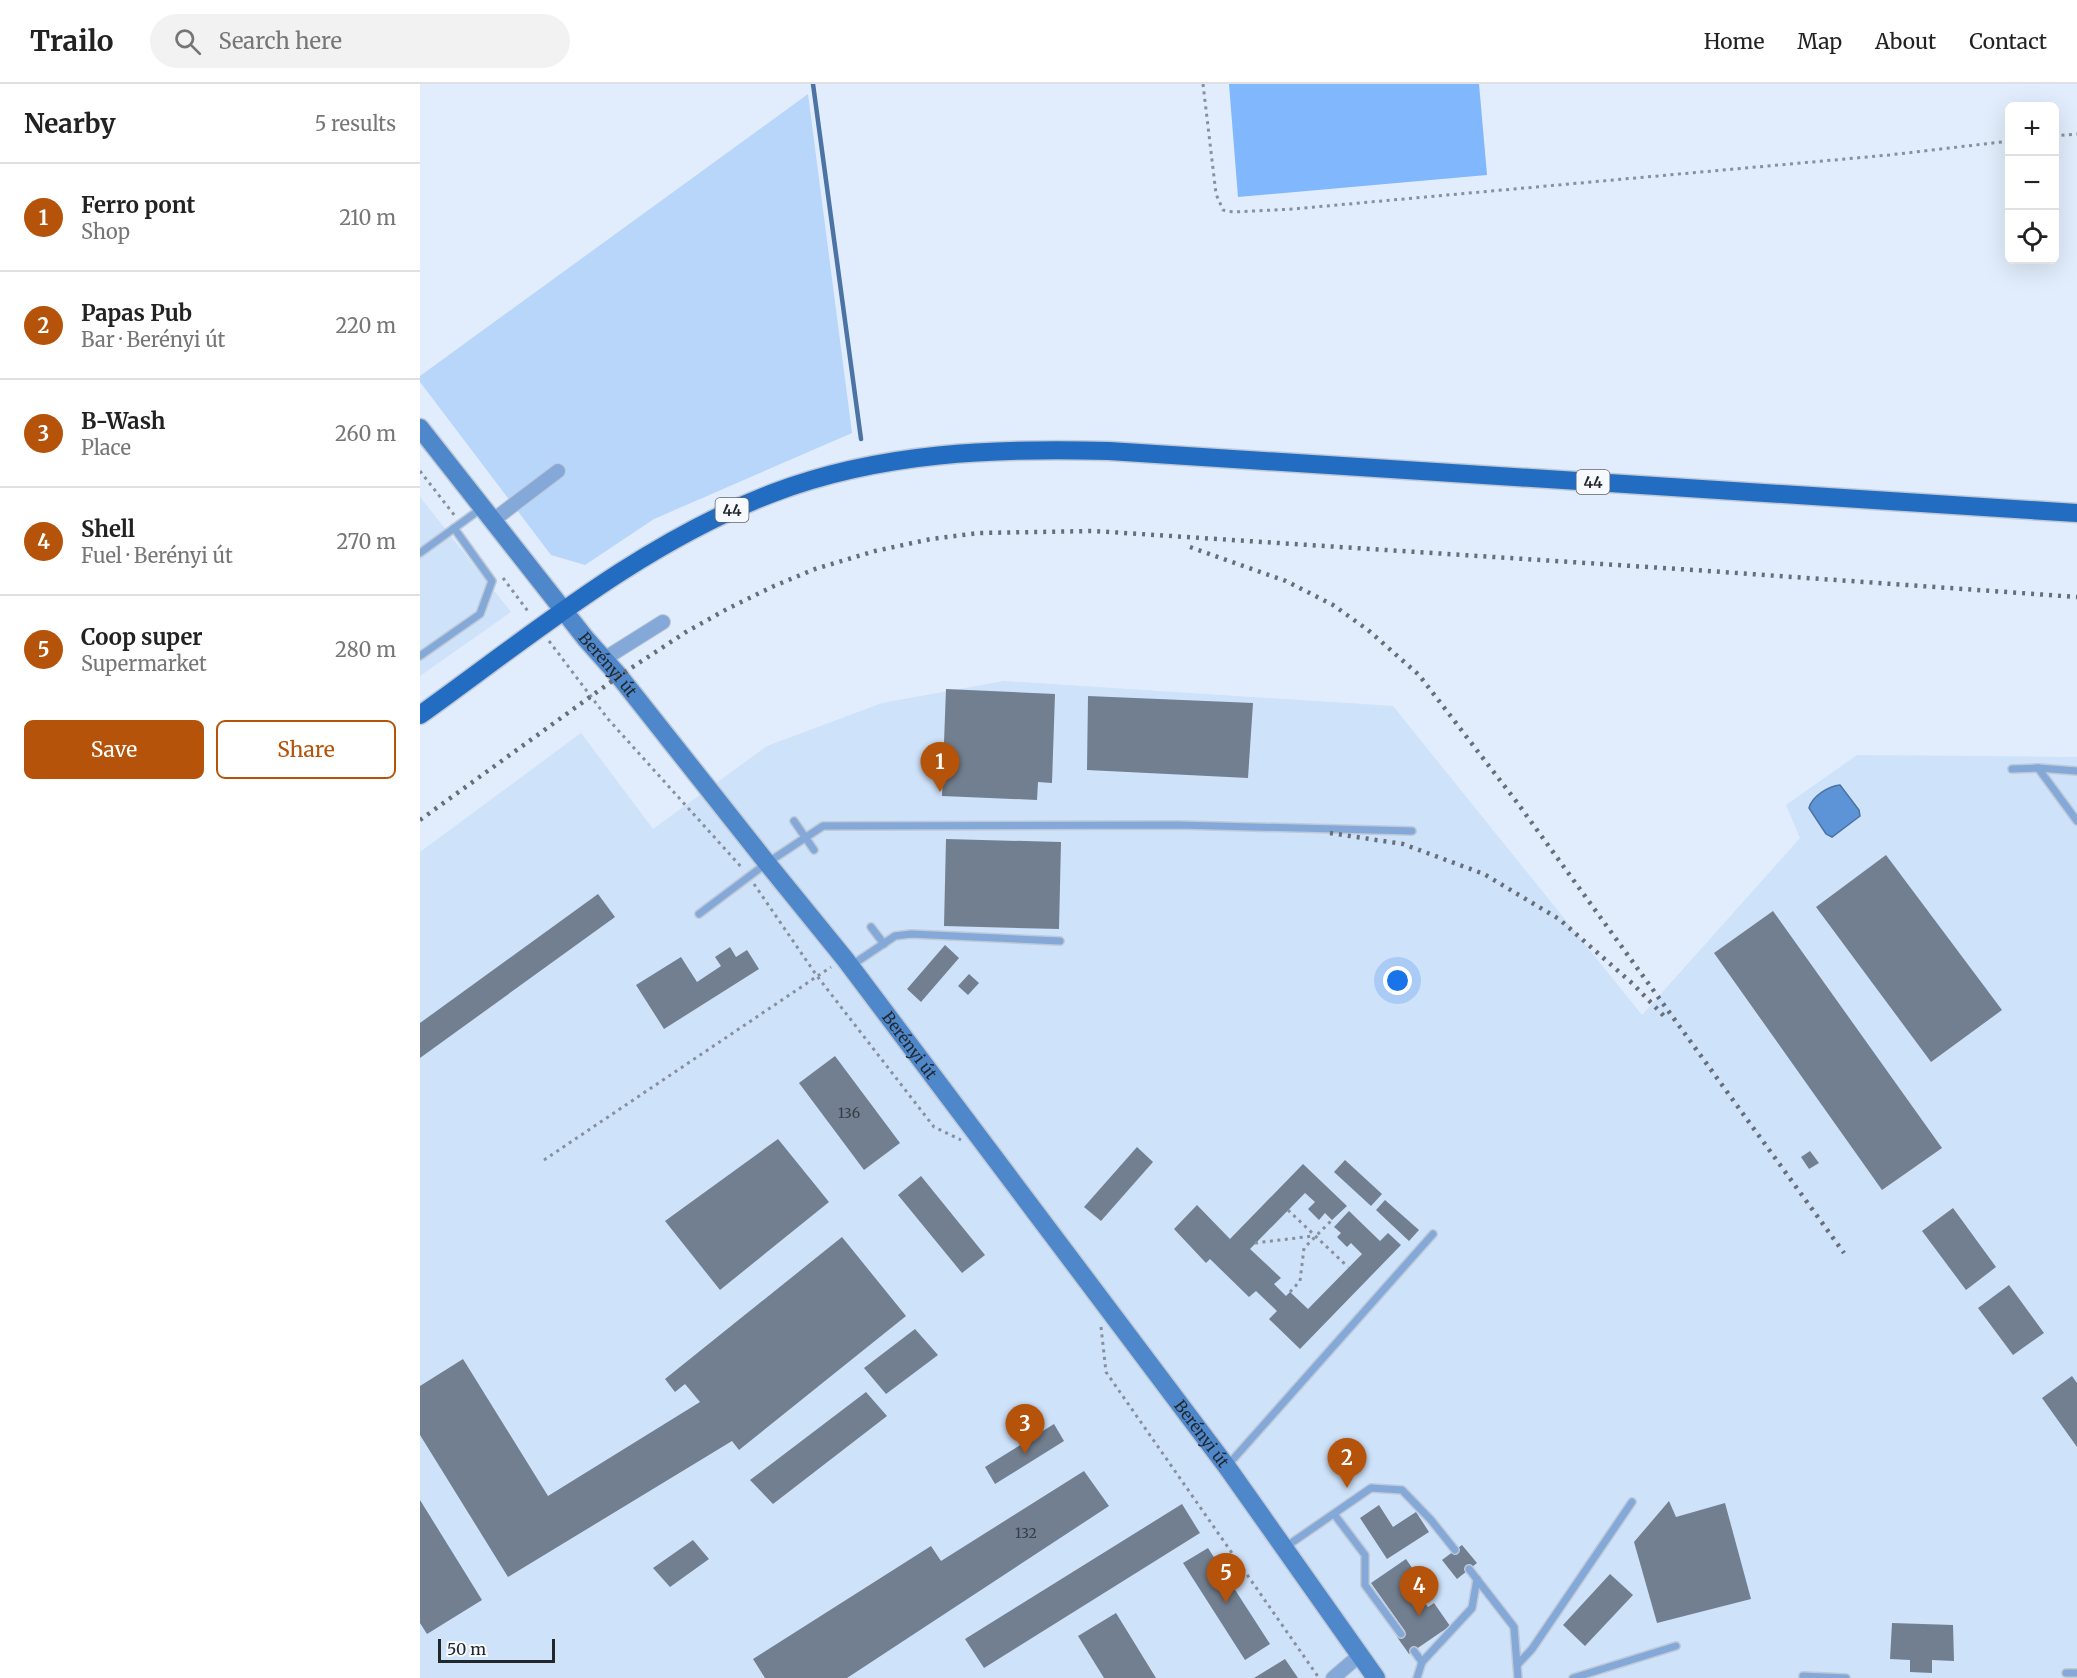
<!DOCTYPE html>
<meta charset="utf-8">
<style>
body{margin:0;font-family:Merriweather,serif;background:#f2f2f2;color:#222}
.controls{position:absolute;right:18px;top:18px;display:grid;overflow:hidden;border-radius:9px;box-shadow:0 6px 24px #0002}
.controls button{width:54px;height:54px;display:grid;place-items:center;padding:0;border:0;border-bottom:2px solid #e0e0e0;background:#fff;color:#222;font:30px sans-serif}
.scale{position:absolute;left:18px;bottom:15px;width:117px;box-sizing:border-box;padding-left:6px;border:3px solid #22272e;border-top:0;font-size:16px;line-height:21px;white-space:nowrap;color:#22272e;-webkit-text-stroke:4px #f6f9fd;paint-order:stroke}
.you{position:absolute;left:978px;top:897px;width:21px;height:21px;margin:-15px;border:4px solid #fff;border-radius:50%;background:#1a73e8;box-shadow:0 0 0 9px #1a73e833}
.badge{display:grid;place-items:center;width:39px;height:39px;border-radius:50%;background:#b45309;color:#fff;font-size:20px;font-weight:700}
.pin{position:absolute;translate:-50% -50px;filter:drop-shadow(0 2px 3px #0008)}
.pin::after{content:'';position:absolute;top:32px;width:21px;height:18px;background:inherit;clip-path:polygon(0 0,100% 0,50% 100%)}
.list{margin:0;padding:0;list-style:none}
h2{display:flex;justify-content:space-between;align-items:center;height:78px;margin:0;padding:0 24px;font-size:26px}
h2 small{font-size:20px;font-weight:400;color:#767676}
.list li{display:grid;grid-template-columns:39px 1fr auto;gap:18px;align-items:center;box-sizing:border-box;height:108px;padding:0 24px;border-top:2px solid #e0e0e0}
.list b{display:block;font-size:22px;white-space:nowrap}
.list p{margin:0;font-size:20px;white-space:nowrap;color:#767676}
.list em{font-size:20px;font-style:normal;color:#767676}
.actions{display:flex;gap:12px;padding:18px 24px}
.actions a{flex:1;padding:14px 0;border:2px solid #b45309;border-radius:9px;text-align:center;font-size:21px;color:#b45309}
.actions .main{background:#b45309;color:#fff}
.icon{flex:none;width:33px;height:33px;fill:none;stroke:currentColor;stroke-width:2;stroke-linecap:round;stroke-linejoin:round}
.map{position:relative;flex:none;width:1657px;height:1594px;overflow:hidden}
header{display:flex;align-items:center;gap:36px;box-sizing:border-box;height:84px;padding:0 30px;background:#fff;border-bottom:2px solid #e0e0e0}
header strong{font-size:28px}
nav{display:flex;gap:33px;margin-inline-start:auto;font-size:21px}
.search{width:420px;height:54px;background:#f2f2f2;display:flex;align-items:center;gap:15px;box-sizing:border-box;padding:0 21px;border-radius:33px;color:#767676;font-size:22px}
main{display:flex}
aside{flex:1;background:#fff}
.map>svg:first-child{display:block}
.built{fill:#cee2fa}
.green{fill:#b8d5fa}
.forest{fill:#80b7fd}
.water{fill:#5d93d7;stroke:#4b73a4;stroke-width:1.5}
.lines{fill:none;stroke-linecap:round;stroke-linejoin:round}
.stream{stroke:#4b73a4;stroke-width:4.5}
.building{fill:#727f90}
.lane-casing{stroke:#bfc9d7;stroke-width:10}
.street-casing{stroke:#bfc9d7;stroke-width:16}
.secondary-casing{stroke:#bfc9d7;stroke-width:21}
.primary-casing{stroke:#bfc9d7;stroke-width:21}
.path{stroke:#87909b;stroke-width:3;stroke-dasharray:3 4.5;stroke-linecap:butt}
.lane{stroke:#84a9d8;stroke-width:7}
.street{stroke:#84a9d8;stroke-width:14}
.secondary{stroke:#4f87cb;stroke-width:18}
.primary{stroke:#226dc1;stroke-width:18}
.rail{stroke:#676e78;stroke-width:4.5;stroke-dasharray:3 6;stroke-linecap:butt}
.labels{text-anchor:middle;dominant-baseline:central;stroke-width:4.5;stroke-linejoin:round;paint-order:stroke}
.number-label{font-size:14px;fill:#363d46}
.shield{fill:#f6f9fd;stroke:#62666c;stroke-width:1.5}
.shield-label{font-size:15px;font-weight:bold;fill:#22272e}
.street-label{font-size:16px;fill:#22272e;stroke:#f6f9fd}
</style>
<header>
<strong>Trailo</strong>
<div class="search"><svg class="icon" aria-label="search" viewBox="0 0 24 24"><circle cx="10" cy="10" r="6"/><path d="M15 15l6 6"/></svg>Search here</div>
<nav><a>Home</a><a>Map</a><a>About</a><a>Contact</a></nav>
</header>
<main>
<aside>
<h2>Nearby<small>5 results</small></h2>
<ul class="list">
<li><span class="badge">1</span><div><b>Ferro pont</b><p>Shop</p></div><em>210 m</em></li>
<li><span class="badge">2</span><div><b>Papas Pub</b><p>Bar · Berényi út</p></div><em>220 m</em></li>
<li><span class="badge">3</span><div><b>B-Wash</b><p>Place</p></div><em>260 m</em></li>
<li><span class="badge">4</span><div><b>Shell</b><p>Fuel · Berényi út</p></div><em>270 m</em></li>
<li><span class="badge">5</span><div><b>Coop super</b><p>Supermarket</p></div><em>280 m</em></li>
</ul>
<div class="actions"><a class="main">Save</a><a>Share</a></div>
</aside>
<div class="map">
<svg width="1657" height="1594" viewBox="0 0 1657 1594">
<rect width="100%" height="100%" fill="#e1edfc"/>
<g class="built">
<path d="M0,413L91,528L0,592Z"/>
<path d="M584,597L973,622L1222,931L1380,754L1366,721L1437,671L1657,673V1594H0V768L161,649L233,745L347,662L462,619Z"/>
</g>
<path class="green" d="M388,10L432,349L234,435L165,481L131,471L0,298V292Z"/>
<path class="forest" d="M809,0H1059L1067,91L818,113Z"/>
<path class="water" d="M1420,701L1439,726L1440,732L1412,753L1406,750L1389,724C1392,712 1409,702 1420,701Z"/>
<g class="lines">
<path class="stream" d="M393,0L441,355"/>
</g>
<g class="building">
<path d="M526,605L635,610L632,699L618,698L617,716L522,712Z"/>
<path d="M668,612L833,619L828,694L667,686Z"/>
<path d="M526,755L641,758L639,845L524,842Z"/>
<path d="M1466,771L1582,926L1511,978L1396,823Z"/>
<path d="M178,810L195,833L0,974V939Z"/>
<path d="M1353,827L1522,1064L1462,1106L1294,869Z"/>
<path d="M525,861L539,874L501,918L487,905Z"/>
<path d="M310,863L316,873L327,866L339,885L244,945L216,901L261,873L277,898L301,882L295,873Z"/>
<path d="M549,890L559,899L548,911L538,902Z"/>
<path d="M415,972L480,1059L444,1086L379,999Z"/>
<path d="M358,1055L409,1118L300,1206L245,1137Z"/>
<path d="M717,1063L733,1078L681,1137L664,1123Z"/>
<path d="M1390,1067L1399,1079L1389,1085L1381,1073Z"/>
<path d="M925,1076L962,1110L951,1122L914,1088Z"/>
<path d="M883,1080L927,1122L912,1136L905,1129L899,1136L888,1125L895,1118L885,1109L830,1165L861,1194L854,1200L866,1212L870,1208L888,1225L942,1170L931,1159L927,1163L917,1153L921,1149L914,1143L929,1127L960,1157L968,1149L981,1161L880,1265L849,1235L857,1227L836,1207L829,1213L790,1175L786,1179L754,1145L777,1121L810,1155Z"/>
<path d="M501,1092L565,1171L542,1189L478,1111Z"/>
<path d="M965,1116L999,1146L989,1157L956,1126Z"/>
<path d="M1533,1124L1576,1183L1546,1206L1502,1147Z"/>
<path d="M422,1153L486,1232L319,1366L312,1357L88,1493L0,1351V1302L43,1275L128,1412L280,1318L265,1300L255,1308L245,1295Z"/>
<path d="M1589,1201L1624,1249L1593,1271L1558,1224Z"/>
<path d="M495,1245L518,1271L466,1310L444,1284Z"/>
<path d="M1652,1292L1657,1299V1363L1622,1314Z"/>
<path d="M446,1308L467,1332L353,1420L330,1396Z"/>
<path d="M634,1340L644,1357L575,1400L565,1383Z"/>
<path d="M664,1387L689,1422L427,1594H345L333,1575L511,1462L521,1477Z"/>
<path d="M0,1416L62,1516L7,1550L0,1539Z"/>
<path d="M1249,1417L1256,1433L1305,1419L1331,1515L1237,1539L1214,1458Z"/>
<path d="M762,1420L780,1449L564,1584L545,1555Z"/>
<path d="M959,1421L973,1443L996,1428L1009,1448L967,1475L940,1434Z"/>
<path d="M273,1456L289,1475L250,1503L233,1484Z"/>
<path d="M1042,1461L1057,1479L1037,1495L1022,1476Z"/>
<path d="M788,1464L850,1560L825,1576L763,1479Z"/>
<path d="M986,1475L1001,1497L993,1503L997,1510L1008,1523L1014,1519L1030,1542L989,1570L977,1553L985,1547L951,1499Z"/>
<path d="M1190,1490L1213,1511L1165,1562L1143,1541Z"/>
<path d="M696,1529L736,1594H684L658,1552Z"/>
<path d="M1472,1539L1533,1541L1534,1577L1512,1576V1589L1490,1588V1576L1470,1575Z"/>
<path d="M865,1575L878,1594H834Z"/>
</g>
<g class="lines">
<defs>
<g id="lane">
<path d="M0,469L62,424"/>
<path d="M0,572L60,530L72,497L34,444"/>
<path d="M1618,684L1657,737"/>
<path d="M1592,685L1618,684L1657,687"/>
<path d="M374,737L394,766"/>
<path d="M279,830L347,779L403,742L758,741L992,747"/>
<path d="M451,843L464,860"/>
<path d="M432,881L475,852L491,850L640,857"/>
<path d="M808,1381L1013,1150"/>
<path d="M914,1430L945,1471V1501L981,1550"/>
<path d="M864,1464L951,1404L982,1406L1011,1436L1035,1466"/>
<path d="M1049,1485L1094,1543L1098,1594"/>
<path d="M994,1567L1002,1578L997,1594"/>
<path d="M1002,1578L1052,1524L1057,1495"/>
<path d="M1098,1580L1112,1565L1212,1418"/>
<path d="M1646,1589H1657"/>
<path d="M1153,1594L1256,1562"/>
<path d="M1383,1594V1592L1426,1594"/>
</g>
<g id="street">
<path d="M72,437L138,387"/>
<path d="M184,575L243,538"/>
<path d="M913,1594L940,1571"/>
</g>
<g id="secondary">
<path id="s1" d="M0,344L166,555L199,592L347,779L425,875L807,1383L956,1594"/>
</g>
<path id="primary" d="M0,631C113,550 222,459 353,409C460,368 576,364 689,367L1657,429"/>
</defs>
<use href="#lane" class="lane-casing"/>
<use href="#street" class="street-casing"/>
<use href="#secondary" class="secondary-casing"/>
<use href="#primary" class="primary-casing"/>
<g class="path">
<path d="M783,0L796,110L803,126L813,128L873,125L1469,71L1590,57"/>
<path d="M1634,52L1657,50"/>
<path d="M0,387L35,432"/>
<path d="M83,494L110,530"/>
<path d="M129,557L188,635L323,785"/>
<path d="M334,800L397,892L514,1043L541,1056"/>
<path d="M124,1076L411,883"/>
<path d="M868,1126L928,1183"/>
<path d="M835,1159L893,1152"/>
<path d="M870,1208L880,1197L884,1164L912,1136"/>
<path d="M681,1243L686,1288L899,1594"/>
</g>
<use href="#lane" class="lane"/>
<use href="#street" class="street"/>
<use href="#secondary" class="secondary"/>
<use href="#primary" class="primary"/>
<g class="rail">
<path d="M770,463L866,497L913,521L948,546L999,591L1096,717L1424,1169"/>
<path d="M0,736L199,592L266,548L307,525L354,502L395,485L455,467L511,455L559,449L674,447L1274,486L1657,513"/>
<path d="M910,749L983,760L1064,790L1139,835L1213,900L1244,932"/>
</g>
</g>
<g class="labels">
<g class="number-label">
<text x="429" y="1029">136</text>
<text x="606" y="1449">132</text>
</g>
<g class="shield">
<rect x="1156.5" y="386" width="33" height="24" rx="4.5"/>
<rect x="295.5" y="414" width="33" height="24" rx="4.5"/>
</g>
<g class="shield-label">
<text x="1173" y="398">44</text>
<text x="312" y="426">44</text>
</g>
<g class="street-label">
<text stroke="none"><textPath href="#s1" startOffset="302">Berényi út</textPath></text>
<text stroke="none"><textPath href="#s1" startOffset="788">Berényi út</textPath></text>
<text stroke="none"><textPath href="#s1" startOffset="1274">Berényi út</textPath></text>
</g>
</g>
</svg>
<div class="controls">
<button>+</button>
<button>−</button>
<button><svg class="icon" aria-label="locate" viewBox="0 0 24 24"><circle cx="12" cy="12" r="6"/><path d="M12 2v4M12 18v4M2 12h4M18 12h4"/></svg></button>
</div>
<div class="scale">50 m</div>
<div class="you"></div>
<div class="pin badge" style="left:520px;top:708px">1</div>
<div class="pin badge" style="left:927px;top:1404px">2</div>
<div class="pin badge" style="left:605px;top:1370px">3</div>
<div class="pin badge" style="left:999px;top:1532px">4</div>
<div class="pin badge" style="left:806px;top:1519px">5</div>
</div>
</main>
